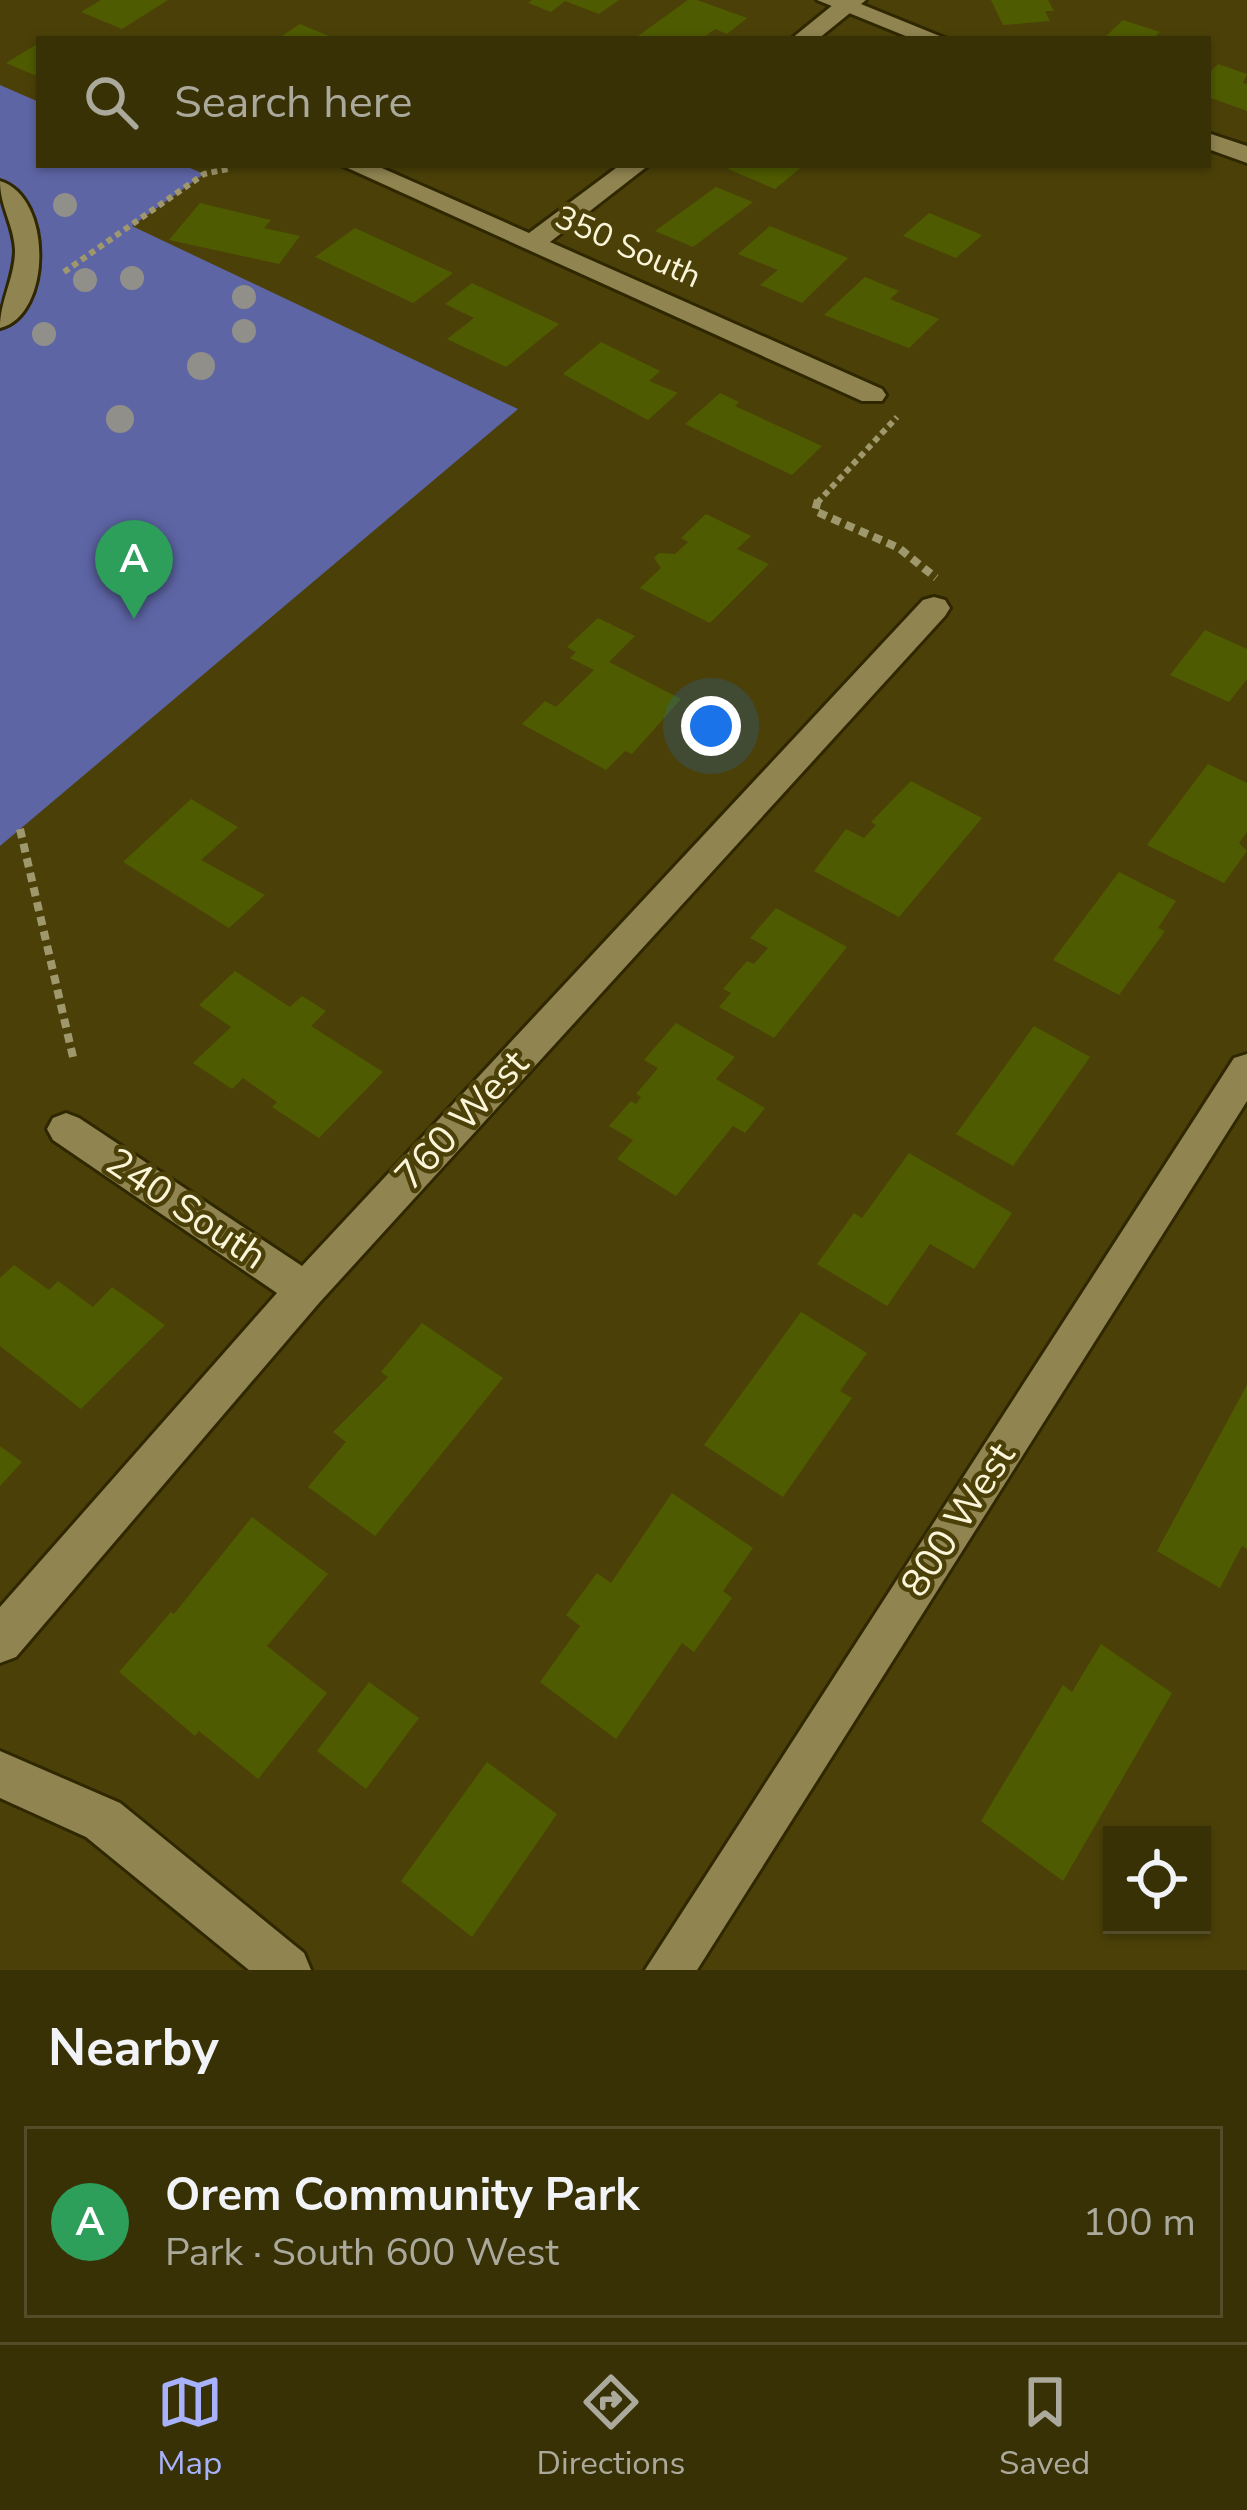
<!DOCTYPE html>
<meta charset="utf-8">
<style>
body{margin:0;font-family:"Nunito Sans",sans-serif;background:#433d14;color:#f1f3f6}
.controls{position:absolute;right:36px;bottom:36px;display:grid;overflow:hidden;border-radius:0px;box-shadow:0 3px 9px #0004}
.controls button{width:108px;height:108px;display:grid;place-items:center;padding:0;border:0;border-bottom:3px solid #524c28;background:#383106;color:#f1f3f6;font:60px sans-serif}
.you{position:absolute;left:711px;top:726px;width:42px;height:42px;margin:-30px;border:9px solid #fff;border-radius:50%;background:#1a73e8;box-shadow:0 0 0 18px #1a73e833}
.badge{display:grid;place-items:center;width:78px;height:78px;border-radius:50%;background:#a7b1fc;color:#fff;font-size:39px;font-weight:700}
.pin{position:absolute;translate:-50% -99px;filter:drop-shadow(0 3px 6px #0008)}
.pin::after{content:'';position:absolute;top:63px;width:42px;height:36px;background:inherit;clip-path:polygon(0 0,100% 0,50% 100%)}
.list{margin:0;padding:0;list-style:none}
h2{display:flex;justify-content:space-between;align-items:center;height:156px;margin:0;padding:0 48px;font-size:51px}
h2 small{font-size:39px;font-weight:400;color:#aba99b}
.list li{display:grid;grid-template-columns:78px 1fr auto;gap:36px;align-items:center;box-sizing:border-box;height:192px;margin:0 24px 24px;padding:0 24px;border:3px solid #524c28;border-radius:0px}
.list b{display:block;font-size:45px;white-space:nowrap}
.list p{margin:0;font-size:39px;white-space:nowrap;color:#aba99b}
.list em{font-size:39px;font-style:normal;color:#aba99b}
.icon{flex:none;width:66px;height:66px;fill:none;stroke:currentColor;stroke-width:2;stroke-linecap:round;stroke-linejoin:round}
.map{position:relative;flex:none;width:1247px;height:1970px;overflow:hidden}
.search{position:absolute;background:#383106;box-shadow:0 3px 9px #0004;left:36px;right:36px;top:36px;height:132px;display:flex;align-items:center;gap:30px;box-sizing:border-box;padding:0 42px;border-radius:0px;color:#aba99b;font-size:45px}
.sheet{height:372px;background:#383106}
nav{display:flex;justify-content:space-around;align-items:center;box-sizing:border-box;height:168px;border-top:3px solid #524c28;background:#383106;font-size:33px;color:#aba99b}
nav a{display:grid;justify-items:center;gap:6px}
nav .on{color:#a7b1fc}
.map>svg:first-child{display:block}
.green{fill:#5e65a5}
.building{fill:#4f5b00}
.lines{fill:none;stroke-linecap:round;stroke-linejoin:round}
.street-casing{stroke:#2f2700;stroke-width:6}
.secondary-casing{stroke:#2f2700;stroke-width:6}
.path-far1{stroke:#a0986d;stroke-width:6;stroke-dasharray:6 4.5;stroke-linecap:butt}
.path{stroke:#a0986d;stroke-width:8;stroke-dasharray:9 6;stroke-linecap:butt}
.street{fill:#908551;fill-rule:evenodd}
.secondary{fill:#908551;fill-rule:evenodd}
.tree{fill:#908f8a}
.labels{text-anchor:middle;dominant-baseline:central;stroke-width:9;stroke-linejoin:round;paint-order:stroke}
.far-street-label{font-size:33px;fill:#faf4d9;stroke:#4b4108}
.street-label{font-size:39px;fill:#faf4d9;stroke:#4b4108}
</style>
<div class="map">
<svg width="1247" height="1970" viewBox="0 0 1247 1970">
<rect width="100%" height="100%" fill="#4b4108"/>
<path class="green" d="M0,85L39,102V165H183L204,174L132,226L518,409L0,846Z"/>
<g class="building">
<path d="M101,0H168L122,29L81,12Z"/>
<path d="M532,0H619L599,14L565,1L551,12L528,3Z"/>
<path d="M688,0H697L747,18L727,34L715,29L702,39L638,36Z"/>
<path d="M991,0H1048L1054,11H1045L1050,21L1003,25Z"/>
<path d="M1123,20L1160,32L1152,39H1103Z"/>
<path d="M300,24L336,39H277Z"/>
<path d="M39,43V77L6,63Z"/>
<path d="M1218,64L1247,74L1243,83L1247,84V111L1208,97V74Z"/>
<path d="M733,165H804L775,189L728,169Z"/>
<path d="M716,187L753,202L693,247L655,231Z"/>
<path d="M200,203L271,220L264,228L300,236L279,264L169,240Z"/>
<path d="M929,213L982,235L956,258L903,236Z"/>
<path d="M770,226L848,258L802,303L760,285L778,270L738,254Z"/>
<path d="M355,228L453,273L413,303L315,257Z"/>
<path d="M865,277L899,291L890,299L939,319L909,348L824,315Z"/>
<path d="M472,283L559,324L506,367L447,339L474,318L445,304Z"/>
<path d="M601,342L660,371L649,381L678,393L648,420L563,374Z"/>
<path d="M720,393L739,402L735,406L822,446L792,475L685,424Z"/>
<path d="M706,514L751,536L737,549L769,564L710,623L640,588L661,568L654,558L659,553L675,554L688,542L681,538Z"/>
<path d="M598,618L635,636L609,662L681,699L632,754L625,751L606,770L522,724L545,701L556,707L594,670L570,658L576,652L567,647Z"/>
<path d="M1205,630L1247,649V679L1229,702L1170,675Z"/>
<path d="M1208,764L1247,783V832L1239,843L1247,851L1224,883L1147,845Z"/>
<path d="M911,781L982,818L899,917L814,871L846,829L864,838L876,825L871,822Z"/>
<path d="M191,799L238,827L201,860L265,895L229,928L123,862Z"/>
<path d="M1119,872L1176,901L1158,928L1165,931L1119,995L1053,960Z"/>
<path d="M776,908L847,947L774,1038L719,1007L731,993L723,989L747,961L754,964L768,948L750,938Z"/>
<path d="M235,971L290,1007L302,996L326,1011L311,1026L383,1072L319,1138L272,1107L277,1102L243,1078L232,1089L193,1063L231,1027L199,1005Z"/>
<path d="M676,1023L735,1057L716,1079L765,1108L745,1133L733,1126L676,1196L617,1159L633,1140L609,1126L631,1101L636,1104L641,1097L636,1094L658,1068L644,1060Z"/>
<path d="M1034,1026L1090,1057L1013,1166L956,1134Z"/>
<path d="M909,1153L1012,1213L974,1269L930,1244L887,1306L817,1264L854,1213L862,1218Z"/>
<path d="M14,1265L49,1290L58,1281L93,1307L112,1287L165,1325L81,1409L0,1346V1278Z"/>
<path d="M801,1312L867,1353L840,1391L852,1398L783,1497L704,1445Z"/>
<path d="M422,1323L503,1378L375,1536L308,1487L346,1442L333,1432L388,1377L381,1372Z"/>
<path d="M1247,1385V1549L1242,1546L1220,1588L1157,1551Z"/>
<path d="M0,1446L22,1462L0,1486Z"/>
<path d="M672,1493L753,1548L723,1591L732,1598L694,1652L682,1643L616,1739L540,1682L580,1626L566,1615L597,1573L611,1583Z"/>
<path d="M252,1517L328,1574L267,1646L327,1693L258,1779L199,1731L195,1736L119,1672L171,1612L174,1614Z"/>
<path d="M1101,1644L1172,1693L1063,1881L981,1821L1063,1685L1072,1692Z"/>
<path d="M369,1682L419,1718L366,1789L317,1751Z"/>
<path d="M487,1762L557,1814L472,1937L401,1881Z"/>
</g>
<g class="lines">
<defs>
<g id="street">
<path d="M839,0H866L818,39H791Z"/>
<path d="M341,165H375L529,233L620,165H649L550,242L882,389L886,395L882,401H862Z"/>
<path d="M934,597L945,600L950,608L945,616L319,1303L16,1657L0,1663V1607L277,1293L53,1140L47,1129L53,1118L66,1113L79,1118L302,1266L923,600Z"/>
<path d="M0,1751L120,1803L304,1953L311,1970H249L86,1837L0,1798Z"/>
</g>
<g id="secondary">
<path d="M817,0H851L947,39H913Z"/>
<path d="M1208,133L1247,146V163L1208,149Z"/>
<path d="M0,181C53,197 52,315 0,328C0,300 15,278 15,250C14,225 0,207 0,181Z"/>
<path d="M1247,1054V1101L697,1970H645L1234,1058Z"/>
</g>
</defs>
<use href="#street" class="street-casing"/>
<use href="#secondary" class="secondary-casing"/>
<g class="path-far1">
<path d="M64,272L204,174L232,168"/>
<path d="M817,503L897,417"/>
</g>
<g class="path">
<path d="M818,500L815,511L899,548L936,578"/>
<path d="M20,829L73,1057"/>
</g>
<use href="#street" class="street"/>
<use href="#secondary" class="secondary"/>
</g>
<g class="tree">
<circle cx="65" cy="205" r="12"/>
<circle cx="132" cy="278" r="12"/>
<circle cx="85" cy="280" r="12"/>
<circle cx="244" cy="297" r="12"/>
<circle cx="244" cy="331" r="12"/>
<circle cx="44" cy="334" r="12"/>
<circle cx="201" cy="366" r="14"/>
<circle cx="120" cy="419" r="14"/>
</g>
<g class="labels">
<g class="far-street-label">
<text transform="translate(628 247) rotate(24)">350 South</text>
</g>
<g class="street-label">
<text transform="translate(462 1120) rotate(-47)">760 West</text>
<text transform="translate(186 1209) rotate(34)">240 South</text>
<text transform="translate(958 1520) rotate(-57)">800 West</text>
</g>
</g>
</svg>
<div class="controls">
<button><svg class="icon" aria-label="locate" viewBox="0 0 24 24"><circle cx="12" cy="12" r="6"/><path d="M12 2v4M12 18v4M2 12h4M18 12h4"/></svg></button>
</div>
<div class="you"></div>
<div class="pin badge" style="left:134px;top:619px;background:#2e9e5b">A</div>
<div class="search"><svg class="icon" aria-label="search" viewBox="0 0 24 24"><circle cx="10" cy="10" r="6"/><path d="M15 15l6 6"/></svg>Search here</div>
</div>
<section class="sheet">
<h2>Nearby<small></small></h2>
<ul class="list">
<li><span class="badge" style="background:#2e9e5b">A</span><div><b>Orem Community Park</b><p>Park · South 600 West</p></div><em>100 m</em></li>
</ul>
</section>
<nav>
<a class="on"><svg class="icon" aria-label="map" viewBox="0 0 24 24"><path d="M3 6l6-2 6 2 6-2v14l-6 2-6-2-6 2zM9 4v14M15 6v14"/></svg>Map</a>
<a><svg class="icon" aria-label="directions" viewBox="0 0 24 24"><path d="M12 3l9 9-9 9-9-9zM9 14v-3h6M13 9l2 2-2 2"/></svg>Directions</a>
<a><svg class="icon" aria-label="saved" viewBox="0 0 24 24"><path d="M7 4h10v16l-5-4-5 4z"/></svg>Saved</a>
</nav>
